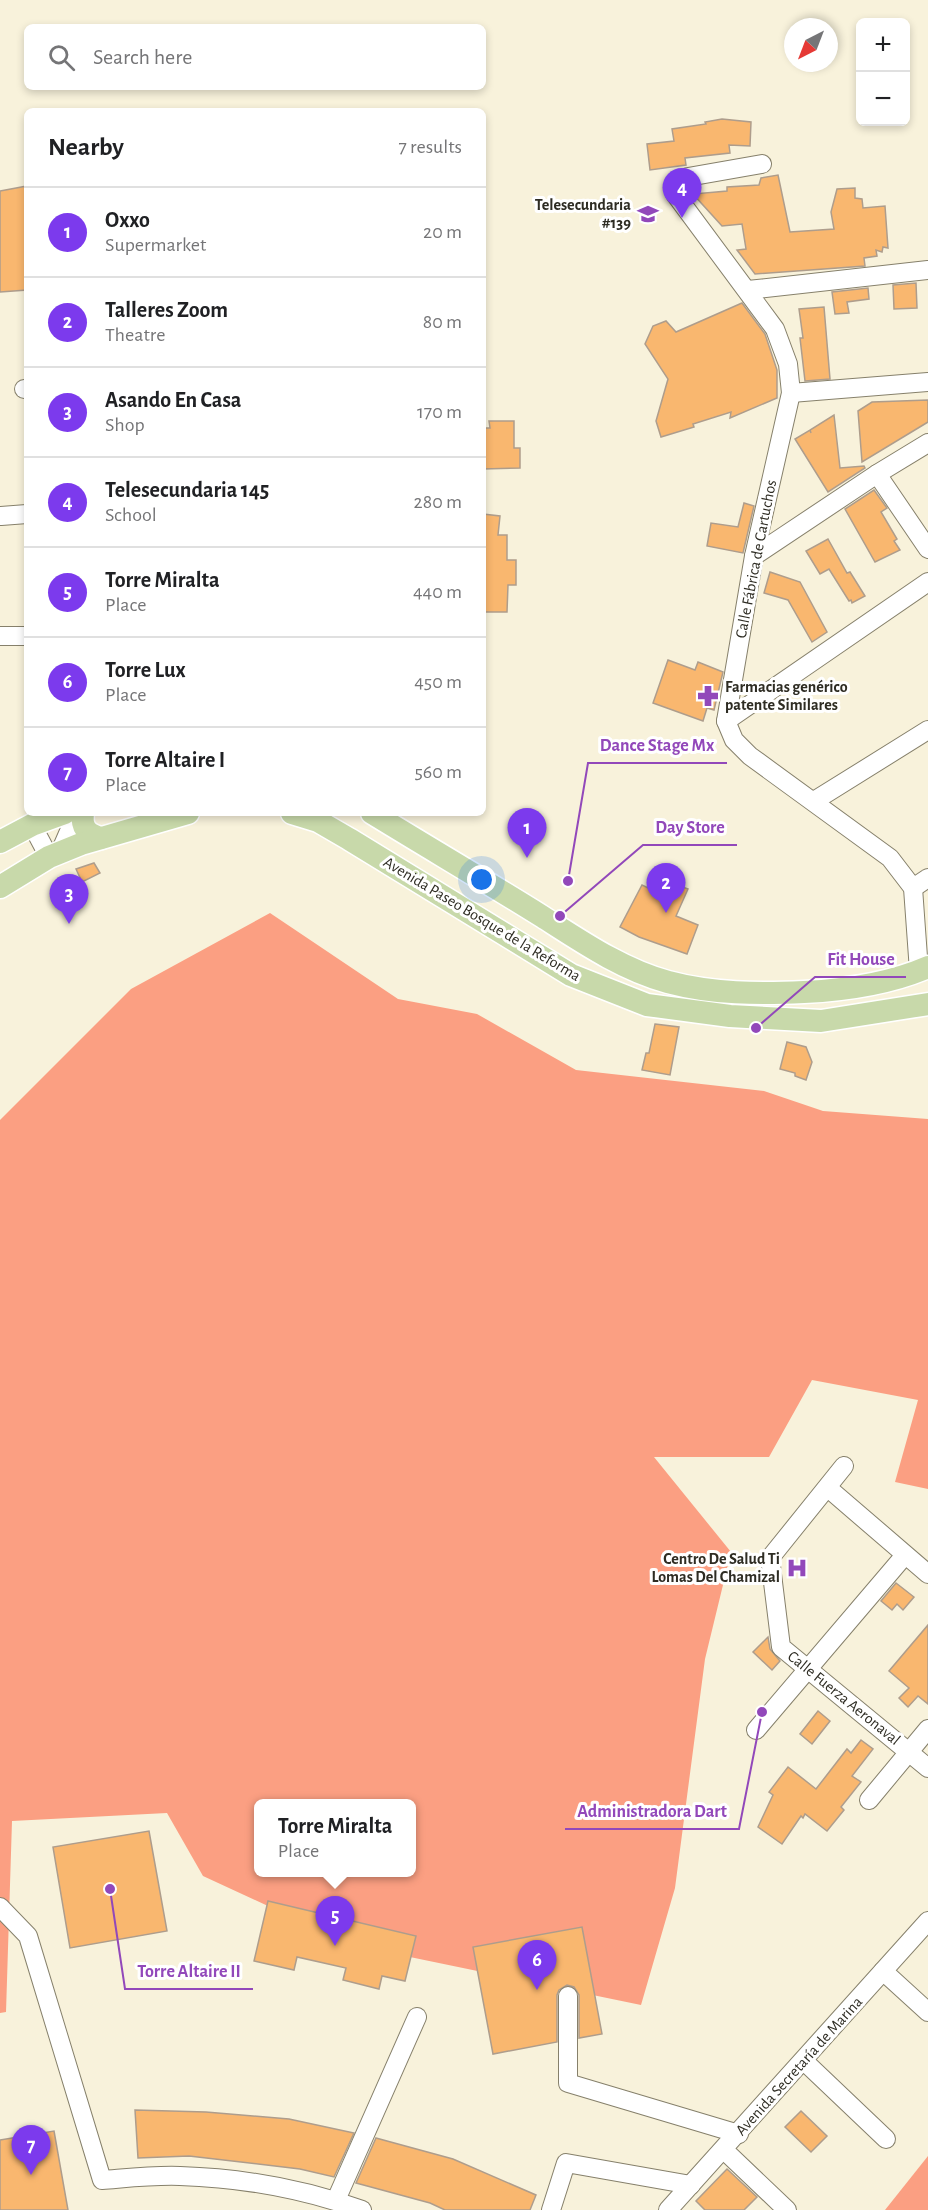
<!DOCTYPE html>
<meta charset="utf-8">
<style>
body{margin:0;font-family:"Alegreya Sans",sans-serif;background:#f6f6f6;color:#202124}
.controls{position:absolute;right:18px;top:18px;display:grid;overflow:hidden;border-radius:9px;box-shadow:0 3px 9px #0003}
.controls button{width:54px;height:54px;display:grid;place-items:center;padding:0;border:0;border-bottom:2px solid #e0e0e0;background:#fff;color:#202124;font:30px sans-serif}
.compass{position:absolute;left:784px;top:18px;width:54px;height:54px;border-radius:50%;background:#fff;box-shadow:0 3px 9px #0003;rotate:222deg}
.you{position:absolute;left:482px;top:880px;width:21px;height:21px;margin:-15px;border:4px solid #fff;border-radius:50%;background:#1a73e8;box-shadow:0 0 0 9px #1a73e833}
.badge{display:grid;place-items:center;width:39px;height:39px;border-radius:50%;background:#7c3aed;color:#fff;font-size:20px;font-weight:700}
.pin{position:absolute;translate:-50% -50px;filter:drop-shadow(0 2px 3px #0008)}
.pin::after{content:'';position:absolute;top:32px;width:21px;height:18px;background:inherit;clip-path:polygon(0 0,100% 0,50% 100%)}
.popup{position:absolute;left:254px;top:1799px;width:162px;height:78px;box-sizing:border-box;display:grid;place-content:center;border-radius:9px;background:#fff;filter:drop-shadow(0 2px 4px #0005);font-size:20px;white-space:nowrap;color:#757577}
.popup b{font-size:22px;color:#202124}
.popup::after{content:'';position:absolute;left:50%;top:100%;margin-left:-12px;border:12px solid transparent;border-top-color:#fff}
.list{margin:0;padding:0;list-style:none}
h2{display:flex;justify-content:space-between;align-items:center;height:78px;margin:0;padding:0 24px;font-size:26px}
h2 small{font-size:20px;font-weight:400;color:#757577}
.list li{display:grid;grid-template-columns:39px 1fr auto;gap:18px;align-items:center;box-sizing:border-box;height:90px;padding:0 24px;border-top:2px solid #e0e0e0}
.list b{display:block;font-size:22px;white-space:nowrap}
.list p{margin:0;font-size:20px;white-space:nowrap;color:#757577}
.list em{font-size:20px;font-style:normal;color:#757577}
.icon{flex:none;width:33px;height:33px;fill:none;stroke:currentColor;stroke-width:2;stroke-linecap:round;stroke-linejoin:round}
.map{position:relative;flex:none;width:928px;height:2210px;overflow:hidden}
.search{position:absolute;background:#fff;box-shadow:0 3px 9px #0003;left:24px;top:24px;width:462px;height:66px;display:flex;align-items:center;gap:15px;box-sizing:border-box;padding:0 21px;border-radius:9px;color:#757577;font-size:22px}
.panel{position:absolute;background:#fff;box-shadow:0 3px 9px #0003;left:24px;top:108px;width:462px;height:708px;border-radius:9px}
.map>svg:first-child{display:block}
.forest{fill:#fb9f82;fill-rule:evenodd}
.building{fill:#f9b76f;stroke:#ae9d8c;stroke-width:1.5}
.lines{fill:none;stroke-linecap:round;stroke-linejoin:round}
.minor-casing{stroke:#86806b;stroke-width:20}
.major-casing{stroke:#fff;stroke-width:25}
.minor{stroke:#fff;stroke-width:18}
.major{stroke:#c8d9aa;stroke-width:22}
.labels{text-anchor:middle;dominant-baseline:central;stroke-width:6;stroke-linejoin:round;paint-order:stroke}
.poi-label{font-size:16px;font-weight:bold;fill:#2e2c23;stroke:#fff;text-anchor:end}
.street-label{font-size:16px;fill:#2e2c23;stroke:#fff}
.leader{fill:none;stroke:#9248ba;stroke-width:2}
.callout-dot{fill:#9248ba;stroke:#fff;stroke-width:2}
.callout-label{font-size:18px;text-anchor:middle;font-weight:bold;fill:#9248ba;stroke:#fff;stroke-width:6;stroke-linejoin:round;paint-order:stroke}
</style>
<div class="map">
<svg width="928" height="2210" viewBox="0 0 928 2210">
<rect width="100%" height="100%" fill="#f8f2db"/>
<g class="forest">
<path d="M270,913L398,999L477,1014L576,1070L764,1091L823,1111L928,1119V1489L895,1482L918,1400L812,1380L769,1457H654L731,1552L705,1659L675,1888L641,2005L352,1945L203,1876L167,1813L12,1821L6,2012L0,2013V1120L131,989ZM258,1804H412V1872H258Z"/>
<path d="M928,2156V2210H885Z"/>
</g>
<g class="building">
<path d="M722,119L751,122L750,146L729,145L730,153L685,158L686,165L650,170L647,144L674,141L672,129L706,124L705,122Z"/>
<path d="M778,175L790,232L834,229L831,212L837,189L855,188V198L862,199L863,208L885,206L888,248L883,247L882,252L876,250L877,256L864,258L865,266L755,274L737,250L746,249L742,224L722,226L693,194L727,191V187L759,185L761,178Z"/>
<path d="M27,186V290L0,292V191Z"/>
<path d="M916,283L917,308L894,309L893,285Z"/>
<path d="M868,288L869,299L847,302L849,313L835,314L832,292Z"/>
<path d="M742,303L765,334L777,370V398L730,418L731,412L693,424L694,427L661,437L656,421L668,379L645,344L653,326L666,321L676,332Z"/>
<path d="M824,307L830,379L805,381L800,338H803L799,309Z"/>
<path d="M928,400V422L862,462L858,411L872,402Z"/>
<path d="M834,415L840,468L864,466L865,468L828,492L795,439L810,430L811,433L810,430Z"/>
<path d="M489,421H514V448H520V468L483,469V428H490Z"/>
<path d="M874,490L887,508L881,512L897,539L894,541L900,550L875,562L845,509Z"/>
<path d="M744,503L754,506L743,553L707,546L711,523L738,527Z"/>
<path d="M483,514L500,516L498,535H507V560H516V585H508L507,612H483Z"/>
<path d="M828,539L847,573L850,572L865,596L852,603L851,600L849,601L829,569L820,574L806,551Z"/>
<path d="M770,572L800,582L827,632L812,642L788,600L764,593Z"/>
<path d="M668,660L695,670L698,662L723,672L714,710L707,708L703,721L653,703Z"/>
<path d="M94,863L100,873L82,882L76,869Z"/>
<path d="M674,884L688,889L676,916L698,925L687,954L639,937L620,927L642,885L661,894L664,887H670Z"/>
<path d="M655,1024L679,1027L670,1075L642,1070L646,1053H649Z"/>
<path d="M787,1042L806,1047L812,1062L806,1080L795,1076V1073L780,1069Z"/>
<path d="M896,1583L914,1597L903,1610L897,1604L892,1610L881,1601Z"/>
<path d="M928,1625V1704L918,1696L908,1707L899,1698L909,1688L889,1671Z"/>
<path d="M768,1637L770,1649L780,1661L772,1670L753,1652Z"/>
<path d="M818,1711L830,1721L812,1744L800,1734Z"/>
<path d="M861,1740L873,1749L852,1776L861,1782L841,1807L844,1810L827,1831L805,1814L803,1818L801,1816L782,1844L758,1827L773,1795L769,1792L788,1767L816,1789L847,1749L851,1753Z"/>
<path d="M149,1831L167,1931L70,1948L53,1847Z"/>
<path d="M268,1901L416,1936L405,1981L382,1976L379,1989L343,1980L346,1968L297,1957L294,1970L254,1961Z"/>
<path d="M582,1927L602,2034L579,2038V1995L574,1987L567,1985L559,1990L557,1995V2042L493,2054L473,1947Z"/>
<path d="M135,2110L206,2112L289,2119L354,2133L334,2177L300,2169L189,2156L138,2158Z"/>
<path d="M801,2111L827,2136L811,2152L785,2127Z"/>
<path d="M54,2131L68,2210H0V2140Z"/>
<path d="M376,2138L453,2159L536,2195L530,2210H445L430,2203L356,2183Z"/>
<path d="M727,2169L757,2197L744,2210H705L696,2201Z"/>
</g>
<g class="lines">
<defs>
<g id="minor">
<path d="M762,164L688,177C680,181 676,185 675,194L775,329L788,364L791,393L754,556L726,721L734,740L750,756L890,858L913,888L919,971"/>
<path d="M748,290L928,270"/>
<path d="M24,389H27"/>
<path d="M791,393L928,382"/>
<path d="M877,474L928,549"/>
<path d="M1,516L27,514"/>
<path d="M754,556L877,474L928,443"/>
<path d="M0,636H27"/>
<path d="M726,721L928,582"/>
<path d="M814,801L928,730"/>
<path d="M38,815L32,825L49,857"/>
<path d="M60,852L77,813"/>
<path d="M913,888L928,878"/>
<path d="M844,1466L770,1558L781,1647L928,1768"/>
<path d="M828,1488L928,1574"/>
<path d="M756,1730L905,1555"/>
<path d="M869,1800L928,1729"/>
<path d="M0,1907L28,1936L102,2180C128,2178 154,2175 180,2176C242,2178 304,2189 362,2210"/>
<path d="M883,1971L928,2012"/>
<path d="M568,1996V2083L739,2134"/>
<path d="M804,2061L886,2139"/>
<path d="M724,2150L787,2210"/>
<path d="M336,2200L417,2017"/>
<path d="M551,2210L566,2163L691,2185"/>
<path d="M668,2210L928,1921"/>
</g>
<g id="major">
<path d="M83,813C81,828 87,834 101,838"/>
<path d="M292,813L318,821L349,839L571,975L647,1005L730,1016L821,1021L928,1004"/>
<path d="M372,813C429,848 487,882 543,917C582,942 623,970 668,982C713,994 758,994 804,992C846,990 889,984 928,967"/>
<path d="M0,842L32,825L65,813"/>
<path d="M0,887L49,857L81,844L188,813"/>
</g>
</defs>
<use href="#minor" class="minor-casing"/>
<use href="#major" class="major-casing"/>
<use href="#minor" class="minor"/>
<use href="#major" class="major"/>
</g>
<defs>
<symbol id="school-bare" viewBox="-9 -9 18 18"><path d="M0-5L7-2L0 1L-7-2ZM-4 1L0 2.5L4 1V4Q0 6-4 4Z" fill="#9248ba" stroke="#fff" stroke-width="2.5" paint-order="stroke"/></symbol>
<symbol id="pharmacy-bare" viewBox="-9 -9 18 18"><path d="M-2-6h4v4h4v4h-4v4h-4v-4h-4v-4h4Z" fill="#9248ba" stroke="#fff" stroke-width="2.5" paint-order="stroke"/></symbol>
<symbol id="hospital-bare" viewBox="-9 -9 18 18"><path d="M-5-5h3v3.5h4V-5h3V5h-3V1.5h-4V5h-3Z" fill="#9248ba" stroke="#fff" stroke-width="2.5" paint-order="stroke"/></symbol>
</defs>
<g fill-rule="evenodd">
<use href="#school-bare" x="633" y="199" width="30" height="30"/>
<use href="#pharmacy-bare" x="693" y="681" width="30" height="30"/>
<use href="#hospital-bare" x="782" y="1553" width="30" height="30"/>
</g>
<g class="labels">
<g class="poi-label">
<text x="631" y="205">Telesecundaria<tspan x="631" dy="18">#139</tspan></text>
<text x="725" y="687" text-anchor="start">Farmacias genérico<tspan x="725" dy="18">patente Similares</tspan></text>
<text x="780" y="1559">Centro De Salud Ti<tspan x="780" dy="18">Lomas Del Chamizal</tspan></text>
</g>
<g class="street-label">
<text transform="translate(756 559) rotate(-79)">Calle Fábrica de Cartuchos</text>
<text transform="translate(482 919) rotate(31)">Avenida Paseo Bosque de la Reforma</text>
<text transform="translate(844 1698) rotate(39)">Calle Fuerza Aeronaval</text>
<text transform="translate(799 2066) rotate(-48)">Avenida Secretaría de Marina</text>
</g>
</g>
<path class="leader" d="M568 881L588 763H727M560 916L643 845H737M756 1028L815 977H906M762 1712L739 1829H565M110 1889L125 1989H253"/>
<g class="callout-dot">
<circle cx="568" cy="881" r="6"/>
<circle cx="560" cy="916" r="6"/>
<circle cx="756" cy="1028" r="6"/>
<circle cx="762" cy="1712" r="6"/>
<circle cx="110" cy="1889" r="6"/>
</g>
<g class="callout-label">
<text x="657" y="751">Dance Stage Mx</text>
<text x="690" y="833">Day Store</text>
<text x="861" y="965">Fit House</text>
<text x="652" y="1817">Administradora Dart</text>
<text x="189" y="1977">Torre Altaire II</text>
</g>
</svg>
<div class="controls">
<button>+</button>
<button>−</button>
</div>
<svg class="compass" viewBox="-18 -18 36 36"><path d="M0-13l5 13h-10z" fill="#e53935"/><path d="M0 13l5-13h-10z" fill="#757577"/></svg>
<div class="you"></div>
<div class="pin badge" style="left:527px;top:858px">1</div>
<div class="pin badge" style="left:666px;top:913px">2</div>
<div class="pin badge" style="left:69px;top:924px">3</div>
<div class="pin badge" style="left:682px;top:218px">4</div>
<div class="pin badge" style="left:335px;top:1946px">5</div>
<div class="popup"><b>Torre Miralta</b>Place</div>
<div class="pin badge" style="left:537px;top:1990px">6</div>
<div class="pin badge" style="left:31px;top:2175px">7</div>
<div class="search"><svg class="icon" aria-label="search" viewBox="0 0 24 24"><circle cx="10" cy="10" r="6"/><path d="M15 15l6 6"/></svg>Search here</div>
<section class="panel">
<h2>Nearby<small>7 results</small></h2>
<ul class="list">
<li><span class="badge">1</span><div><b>Oxxo</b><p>Supermarket</p></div><em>20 m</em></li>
<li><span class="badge">2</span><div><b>Talleres Zoom</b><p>Theatre</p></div><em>80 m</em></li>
<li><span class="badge">3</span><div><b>Asando En Casa</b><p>Shop</p></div><em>170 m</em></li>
<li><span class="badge">4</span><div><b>Telesecundaria 145</b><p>School</p></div><em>280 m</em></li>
<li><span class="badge">5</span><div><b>Torre Miralta</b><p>Place</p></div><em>440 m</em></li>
<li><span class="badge">6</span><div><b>Torre Lux</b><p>Place</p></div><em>450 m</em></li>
<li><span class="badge">7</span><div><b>Torre Altaire I</b><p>Place</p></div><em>560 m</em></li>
</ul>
</section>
</div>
